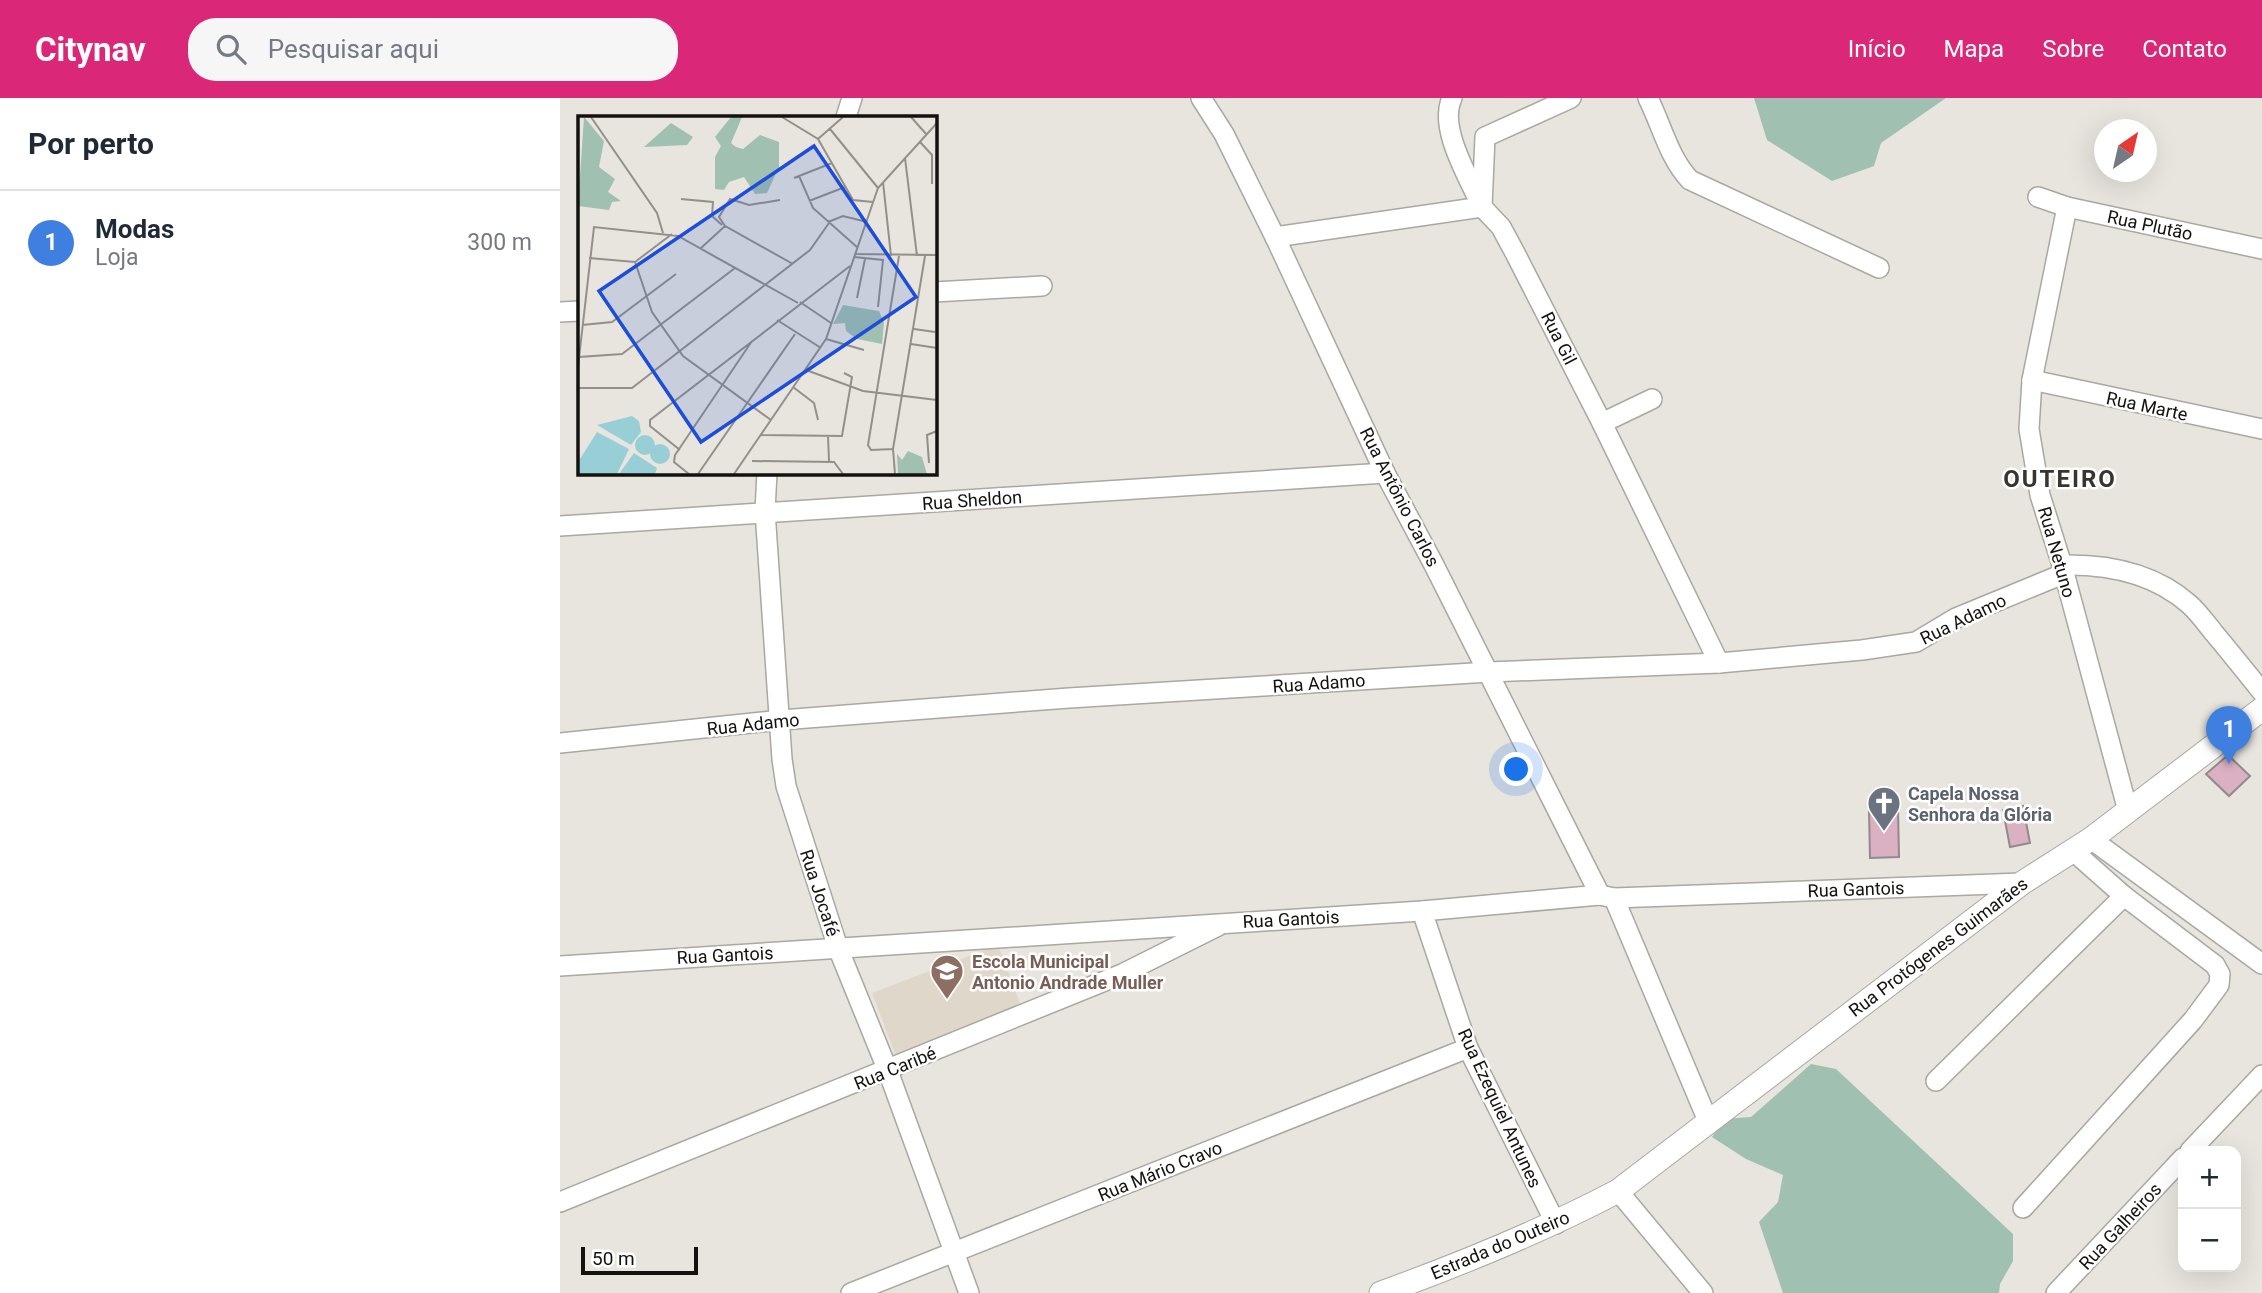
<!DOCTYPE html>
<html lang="pt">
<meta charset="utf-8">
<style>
body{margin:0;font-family:Roboto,sans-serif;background:#f6f6f7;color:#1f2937}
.controls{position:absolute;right:21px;bottom:21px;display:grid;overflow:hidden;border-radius:14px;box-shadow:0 7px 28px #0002}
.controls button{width:63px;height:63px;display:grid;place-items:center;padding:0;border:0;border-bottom:2px solid #e0e1e3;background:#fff;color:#1f2937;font:35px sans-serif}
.compass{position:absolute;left:1534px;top:21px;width:63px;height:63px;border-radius:50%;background:#fff;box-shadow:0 7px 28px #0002;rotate:34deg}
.scale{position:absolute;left:21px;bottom:18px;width:117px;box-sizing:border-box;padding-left:7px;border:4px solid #13120f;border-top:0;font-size:19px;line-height:24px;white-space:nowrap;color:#13120f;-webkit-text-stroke:5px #fff;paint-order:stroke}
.you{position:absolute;left:957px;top:672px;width:24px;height:24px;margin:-18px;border:5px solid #fff;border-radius:50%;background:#1a73e8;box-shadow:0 0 0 10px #1a73e833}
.badge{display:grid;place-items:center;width:46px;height:46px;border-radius:50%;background:#db2777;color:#fff;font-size:23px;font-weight:700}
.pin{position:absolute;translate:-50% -58px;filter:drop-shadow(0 2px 4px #0008)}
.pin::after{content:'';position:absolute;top:37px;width:24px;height:21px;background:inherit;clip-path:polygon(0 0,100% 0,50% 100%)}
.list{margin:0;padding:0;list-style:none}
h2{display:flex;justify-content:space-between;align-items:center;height:91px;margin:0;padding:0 28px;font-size:30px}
h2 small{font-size:23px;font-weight:400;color:#747a83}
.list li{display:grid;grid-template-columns:46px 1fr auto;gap:21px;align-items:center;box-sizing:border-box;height:105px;padding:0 28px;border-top:2px solid #e0e1e3}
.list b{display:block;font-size:26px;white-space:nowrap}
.list p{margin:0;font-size:23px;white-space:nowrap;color:#747a83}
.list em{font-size:23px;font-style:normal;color:#747a83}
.icon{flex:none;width:38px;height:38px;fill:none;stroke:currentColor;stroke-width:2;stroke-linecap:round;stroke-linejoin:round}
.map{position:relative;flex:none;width:1702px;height:1195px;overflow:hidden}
header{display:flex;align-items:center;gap:42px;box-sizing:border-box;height:98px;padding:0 35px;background:#db2777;color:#fff}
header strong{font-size:33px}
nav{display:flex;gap:38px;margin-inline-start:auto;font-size:24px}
.search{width:490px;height:63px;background:#f6f6f7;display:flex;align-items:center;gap:18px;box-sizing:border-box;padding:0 24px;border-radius:28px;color:#747a83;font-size:26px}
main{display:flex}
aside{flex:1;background:#fff}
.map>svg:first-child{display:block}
.built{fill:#dfd7ca}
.green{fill:#a0c0b1}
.building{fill:#dcb0c3;stroke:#918a8d;stroke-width:2}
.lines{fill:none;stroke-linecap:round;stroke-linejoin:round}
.minor-casing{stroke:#aba7a1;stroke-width:22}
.tertiary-casing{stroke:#aba7a1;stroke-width:25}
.minor{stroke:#fff;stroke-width:19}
.tertiary{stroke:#fff;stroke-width:23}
.labels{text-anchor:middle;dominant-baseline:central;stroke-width:5;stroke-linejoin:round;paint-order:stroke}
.street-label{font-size:18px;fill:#13120f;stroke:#fff}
.worship-label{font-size:18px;font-weight:bold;fill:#5b616d;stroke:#fff;text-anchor:start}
.education-label{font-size:18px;font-weight:bold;fill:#785e54;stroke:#fff;text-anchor:start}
.district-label{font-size:24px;font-weight:bold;letter-spacing:2px;fill:#383530;stroke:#fff}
.inset-road{fill:none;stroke:#93908b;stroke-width:2}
.view{fill:#1d4ed8;fill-opacity:0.15;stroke:#1d4ed8;stroke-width:3.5}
.inset-edge{fill:none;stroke:#13120f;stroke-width:3.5}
</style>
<header>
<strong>Citynav</strong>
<div class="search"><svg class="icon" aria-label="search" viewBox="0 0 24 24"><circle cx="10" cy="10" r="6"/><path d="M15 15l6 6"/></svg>Pesquisar aqui</div>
<nav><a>Início</a><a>Mapa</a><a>Sobre</a><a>Contato</a></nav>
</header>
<main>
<aside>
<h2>Por perto<small></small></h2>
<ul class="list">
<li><span class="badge" style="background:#3f7fe0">1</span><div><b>Modas</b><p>Loja</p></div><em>300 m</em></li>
</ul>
</aside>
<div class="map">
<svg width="1702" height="1195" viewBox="0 0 1702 1195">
<rect width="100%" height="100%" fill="#e8e4de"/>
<path class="built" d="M438,847L462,911L336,958L312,895Z"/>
<g class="green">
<path d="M1194,0H1386L1321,45L1314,68L1272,83L1207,42Z"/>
<path d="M1251,966L1276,971L1453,1136V1163L1440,1186L1439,1195H1223L1199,1124L1218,1104L1223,1077L1186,1061L1152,1039L1164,1021L1191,1019Z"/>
</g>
<g class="building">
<path d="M1668,657L1690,678L1669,698L1646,676Z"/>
<path d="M1463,708L1470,745L1450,749L1443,712Z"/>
<path d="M1309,711H1338L1339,759L1310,760Z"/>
</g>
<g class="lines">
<defs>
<g id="minor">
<path d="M641,0L664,36L715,139L825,375L874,467L1040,797"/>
<path d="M892,0C878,29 908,78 920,105"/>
<path d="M1088,0C1102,28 1109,60 1130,82L1319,170"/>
<path d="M286,19L292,0"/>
<path d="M1478,99L1507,109L1702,151"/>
<path d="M922,109L925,39L1011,0"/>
<path d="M1507,109L1472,282L1469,331L1480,397L1502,467L1568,713"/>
<path d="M715,139L922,109L941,129L955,155L1042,325L1159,565"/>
<path d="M374,194L482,188"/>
<path d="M0,214L19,213"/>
<path d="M1472,282L1702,331"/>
<path d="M1042,325L1092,301"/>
<path d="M207,374L205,413L222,661L226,688L278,850L328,973L409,1195"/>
<path d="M0,428L825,375"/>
<path d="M1502,467C1548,466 1594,475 1629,506C1638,514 1646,525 1654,535C1670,554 1686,574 1702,594"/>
<path d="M0,645L221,622L509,600L929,574L1159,565L1302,552L1356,544L1396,520L1503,476"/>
<path d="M1531,741L1702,866"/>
<path d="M1054,800L1148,1023"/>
<path d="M862,813L908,950L996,1126"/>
<path d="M0,868L862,813L1040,797L1054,800L1462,785"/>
<path d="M1376,983L1564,798"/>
<path d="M1630,1053L1702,977"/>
<path d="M1058,1093L1143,1195"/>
<path d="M0,1104L562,876L658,828"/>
<path d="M1463,1110L1633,922L1659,887L1660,876L1655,867L1564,798L1512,752"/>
<path d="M291,1195L908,950"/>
<path d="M1496,1195L1623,1060"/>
</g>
<path id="tertiary" d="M821,1195C904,1165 980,1134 1058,1093L1462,785L1531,741L1702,611"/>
</defs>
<use href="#minor" class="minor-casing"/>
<use href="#tertiary" class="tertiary-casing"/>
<use href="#minor" class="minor"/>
<use href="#tertiary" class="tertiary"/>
</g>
<defs>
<symbol id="church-pin" viewBox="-11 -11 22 30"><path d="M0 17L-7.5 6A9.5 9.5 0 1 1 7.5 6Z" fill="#6b7280" stroke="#fff"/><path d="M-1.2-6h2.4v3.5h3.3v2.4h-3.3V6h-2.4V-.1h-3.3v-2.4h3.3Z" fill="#fff"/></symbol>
<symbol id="school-pin" viewBox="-11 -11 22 30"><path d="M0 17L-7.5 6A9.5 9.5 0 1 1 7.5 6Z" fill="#8d6e63" stroke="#fff"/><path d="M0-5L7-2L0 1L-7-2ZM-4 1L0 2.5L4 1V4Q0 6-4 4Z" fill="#fff"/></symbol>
</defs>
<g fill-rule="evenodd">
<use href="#church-pin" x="1305" y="686" width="38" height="52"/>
<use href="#school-pin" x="368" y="854" width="38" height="52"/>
</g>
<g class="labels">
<g class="street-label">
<text transform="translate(1590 127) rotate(12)">Rua Plutão</text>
<text transform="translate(999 240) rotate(63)">Rua Gil</text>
<text transform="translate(1587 308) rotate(12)">Rua Marte</text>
<text transform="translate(840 399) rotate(63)">Rua Antônio Carlos</text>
<text transform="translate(412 402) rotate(-4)">Rua Sheldon</text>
<text transform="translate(1497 454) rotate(74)">Rua Netuno</text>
<text transform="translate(1403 521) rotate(-26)">Rua Adamo</text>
<text transform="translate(759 585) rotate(-4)">Rua Adamo</text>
<text transform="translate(193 626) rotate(-6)">Rua Adamo</text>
<text transform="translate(1296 791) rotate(-2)">Rua Gantois</text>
<text transform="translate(260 795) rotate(72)">Rua Jocafé</text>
<text transform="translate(731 821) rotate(-3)">Rua Gantois</text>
<text transform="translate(1378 849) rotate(-37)">Rua Protógenes Guimarães</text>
<text transform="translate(165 857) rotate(-3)">Rua Gantois</text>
<text transform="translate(335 970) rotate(-22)">Rua Caribé</text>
<text transform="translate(940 1010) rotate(65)">Rua Ezequiel Antunes</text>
<text transform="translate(600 1073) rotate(-22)">Rua Mário Cravo</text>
<text transform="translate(1560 1128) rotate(-47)">Rua Galheiros</text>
<text transform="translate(940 1147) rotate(-23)">Estrada do Outeiro</text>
</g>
<g class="worship-label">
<text x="1348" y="695">Capela Nossa<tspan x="1348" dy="21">Senhora da Glória</tspan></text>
</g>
<g class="education-label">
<text x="412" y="863">Escola Municipal<tspan x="412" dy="21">Antonio Andrade Muller</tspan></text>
</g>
<g class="district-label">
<text x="1500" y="381">OUTEIRO</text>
</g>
</g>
<g transform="translate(18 18)">
<rect width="359" height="359" fill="#e8e4de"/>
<path d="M6,1L26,25L21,51L37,63L30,76L43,85L34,86L31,94L0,90ZM153,1H164L153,27L158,31L165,33L182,19L201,26V51L189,77L177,78L166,61L151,66L146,74L137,73V41L143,30L137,21ZM93,7L115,21L109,29L66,31ZM265,189L301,195L306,207L304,228L279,223L268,215L267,207L255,208ZM330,335L344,341L349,358H320L319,338L324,344Z" fill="#a0c0b1"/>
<path d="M54,300L61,305L63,316L53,329L19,309ZM19,316L51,333L39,358H0V346ZM57 329a10 10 0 1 1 20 0a10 10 0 1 1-20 0ZM72 338a10 10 0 1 1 20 0a10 10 0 1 1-20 0ZM56,337L79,352L77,358H41Z" fill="#98cfd6"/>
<path class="inset-road" d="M13,1L79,97L85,117M204,1L240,23L275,84L295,86M333,1L349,19M252,13L300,72M240,23L265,1M342,26L354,39V68M327,42L339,140M221,60L235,92L280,132M216,62L254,47M305,66L313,140M103,83L135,86L134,100L144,109M231,85L267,71M250,106L265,100L289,106M147,110L141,101L152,83L171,89L202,84M123,132L147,110L215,148M278,138L359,139M276,141L305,144L300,191M11,142L57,146L94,118M57,146L74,196L105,240L193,304M279,182L287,143M222,186L253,207M199,204L243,232M4,209L34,206L98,158M336,213L357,216M248,223L286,234M333,228L359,232M1,241L44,238L157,152M0,251L16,111L100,120L220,187M228,254L285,275L359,284M215,271L236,287L240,304M0,272H54L232,134L251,107M182,319L264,320L274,261L266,257M250,320L251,345M315,333L293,334L290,329L321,140M102,334L72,310V304L272,150M174,345L256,346L265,358M351,347L349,319L359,315M111,358L96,346L97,339L174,225M120,358L217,218M156,358L248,223L300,72L359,7M317,358L315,333L347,140"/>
<path class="view" d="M236,30L338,181L123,326L21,175Z"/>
<rect width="359" height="359" class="inset-edge"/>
</g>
</svg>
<div class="controls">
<button>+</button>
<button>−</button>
</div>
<svg class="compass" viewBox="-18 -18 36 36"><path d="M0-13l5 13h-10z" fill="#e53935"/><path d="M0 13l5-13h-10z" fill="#747a83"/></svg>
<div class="scale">50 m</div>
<div class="you"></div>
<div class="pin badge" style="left:1669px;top:666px;background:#3f7fe0">1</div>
</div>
</main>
